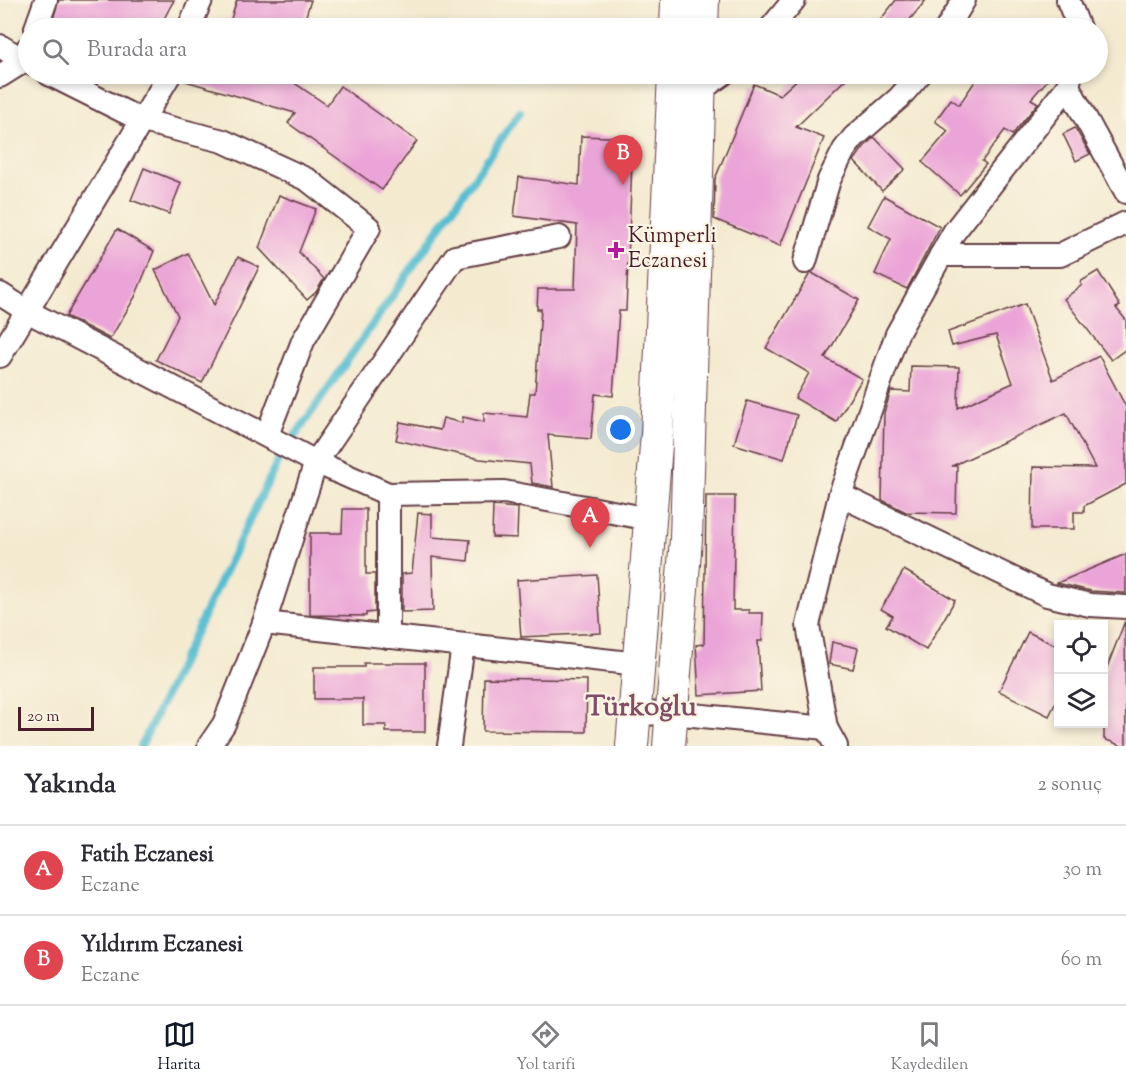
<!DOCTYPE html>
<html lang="tr">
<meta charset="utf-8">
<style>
body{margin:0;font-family:"Sorts Mill Goudy",serif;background:#f2f2f3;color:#2b2b33}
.controls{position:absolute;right:18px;bottom:18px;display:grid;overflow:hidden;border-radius:0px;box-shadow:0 3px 9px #0003}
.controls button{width:54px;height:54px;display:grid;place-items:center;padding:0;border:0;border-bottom:2px solid #e1e1e2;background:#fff;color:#2b2b33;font:30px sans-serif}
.scale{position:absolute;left:18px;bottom:15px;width:76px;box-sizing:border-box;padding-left:6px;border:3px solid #4a1f2b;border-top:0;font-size:16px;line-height:21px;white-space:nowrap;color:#4a1f2b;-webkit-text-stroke:4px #fcf5e5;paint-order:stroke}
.you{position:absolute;left:621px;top:430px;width:21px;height:21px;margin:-15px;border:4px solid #fff;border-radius:50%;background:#1a73e8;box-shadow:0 0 0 9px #1a73e833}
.badge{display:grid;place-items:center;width:39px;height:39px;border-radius:50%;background:#111827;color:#fff;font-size:20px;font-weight:700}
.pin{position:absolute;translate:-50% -50px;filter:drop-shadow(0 2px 3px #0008)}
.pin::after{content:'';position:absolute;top:32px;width:21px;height:18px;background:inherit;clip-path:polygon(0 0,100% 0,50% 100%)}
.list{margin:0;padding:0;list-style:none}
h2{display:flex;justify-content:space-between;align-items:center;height:78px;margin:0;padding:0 24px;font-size:26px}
h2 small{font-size:20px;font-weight:400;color:#7c7c81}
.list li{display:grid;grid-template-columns:39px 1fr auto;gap:18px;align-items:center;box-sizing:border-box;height:90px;padding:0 24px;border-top:2px solid #e1e1e2}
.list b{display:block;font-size:22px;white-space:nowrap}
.list p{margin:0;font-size:20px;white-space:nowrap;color:#7c7c81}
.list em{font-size:20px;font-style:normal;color:#7c7c81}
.icon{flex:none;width:33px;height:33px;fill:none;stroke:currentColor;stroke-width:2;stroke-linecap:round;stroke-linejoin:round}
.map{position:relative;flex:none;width:1126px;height:746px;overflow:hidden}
.search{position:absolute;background:#fff;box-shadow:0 3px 9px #0003;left:18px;right:18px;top:18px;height:66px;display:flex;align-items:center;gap:15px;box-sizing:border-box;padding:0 21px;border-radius:33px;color:#7c7c81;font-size:22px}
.sheet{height:258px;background:#fff}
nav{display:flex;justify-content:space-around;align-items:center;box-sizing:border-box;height:84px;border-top:2px solid #e1e1e2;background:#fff;font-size:16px;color:#7c7c81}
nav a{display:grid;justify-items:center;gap:3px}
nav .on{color:#111827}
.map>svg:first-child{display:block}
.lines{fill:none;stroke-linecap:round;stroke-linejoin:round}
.stream{stroke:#55bdd2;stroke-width:8}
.building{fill:#eba4d7}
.minor-casing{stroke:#643d44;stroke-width:26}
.secondary-casing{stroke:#643d44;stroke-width:34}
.minor{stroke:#fff;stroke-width:22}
.secondary{stroke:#fff;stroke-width:32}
.poi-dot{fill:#b5179e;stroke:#fcf5e5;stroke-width:2}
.labels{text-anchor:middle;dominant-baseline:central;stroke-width:4.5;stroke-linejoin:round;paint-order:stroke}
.poi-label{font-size:22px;fill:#4a1f2b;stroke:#fcf5e5;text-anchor:start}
.district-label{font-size:28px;font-weight:bold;fill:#824e67;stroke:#fcf5e5}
</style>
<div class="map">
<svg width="1126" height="746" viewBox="0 0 1126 746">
<rect width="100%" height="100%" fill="#fcf5e5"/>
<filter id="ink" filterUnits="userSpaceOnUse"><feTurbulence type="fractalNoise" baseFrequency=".0167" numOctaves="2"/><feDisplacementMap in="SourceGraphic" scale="12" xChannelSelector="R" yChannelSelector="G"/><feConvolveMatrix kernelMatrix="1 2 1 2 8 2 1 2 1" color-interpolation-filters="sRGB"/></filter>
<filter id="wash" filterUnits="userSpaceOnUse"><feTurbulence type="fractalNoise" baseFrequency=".008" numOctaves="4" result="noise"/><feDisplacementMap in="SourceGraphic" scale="24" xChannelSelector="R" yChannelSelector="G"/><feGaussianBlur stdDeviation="1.35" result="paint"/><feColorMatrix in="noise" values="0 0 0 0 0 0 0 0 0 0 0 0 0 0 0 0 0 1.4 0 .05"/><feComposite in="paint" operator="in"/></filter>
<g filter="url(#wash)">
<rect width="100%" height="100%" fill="#f4ead0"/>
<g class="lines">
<path class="stream" d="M141,746L279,459L520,112"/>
</g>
<g id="blocks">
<g class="building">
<path d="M59,0H174L159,28H65L52,22Z"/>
<path d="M237,0H311L302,28H228Z"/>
<path d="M896,0H926L903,28H874Z"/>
<path d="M183,74H281L327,105L340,86L417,141L382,190L288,123L295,113L182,80Z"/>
<path d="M803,74H851L796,127L824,138L780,246L714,219L715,179L754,84L780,95Z"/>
<path d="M980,74H1053L1031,99L1038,103L1012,135L1005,130L982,161L986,164L960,195L922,162L948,131L935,121L951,99L959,105Z"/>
<path d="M1075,128L1090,154L1076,161L1063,134Z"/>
<path d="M581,136L633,138L626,311H619L613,396L595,394L591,439L548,435L553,487L532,483L530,464L480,459L396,440L400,422L440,430L443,418L462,423L463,417L484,422V413L527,417L530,393H535L541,309H537L538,289H575L577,225L514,216L519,177L579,185Z"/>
<path d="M874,137L905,169L882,191L854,161L864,147Z"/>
<path d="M144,168L181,183L169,214L131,200Z"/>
<path d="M279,195L316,209L299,252L324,279L316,292L307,300L259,248Z"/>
<path d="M884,196L940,227L907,289L875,274L891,239L868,226Z"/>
<path d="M117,229L154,251L135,297L110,339L66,316Z"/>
<path d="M188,253L214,305L238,257L259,267L202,383L156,360L178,316L155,270Z"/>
<path d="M1098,271L1120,306L1116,308L1126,320V349L1111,360L1064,299L1082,285L1080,282Z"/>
<path d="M812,273L859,300L825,358L862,379L836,422L795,398L809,373L766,348L809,275Z"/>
<path d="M1025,304L1053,380L1099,356L1126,407V484L1084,506V512H1074V529H1032L1033,467L1095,468L1066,413L952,466H957L956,513L906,512L882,500L884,413L891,391L910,392L911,366L959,367L958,408L1013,383L996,335L952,346L948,332Z"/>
<path d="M747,401L797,415L784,459L734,444Z"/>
<path d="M706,496H735L733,610H749V613H763L762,641H758L761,691L699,695L696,645L704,644Z"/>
<path d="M493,506L518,508L517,538L492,537Z"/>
<path d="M343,509H366V574H375V612L366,613V616L310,615V533H342Z"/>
<path d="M418,513L432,514V537L470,540L468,561L432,557L433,611L402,612V574L412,573Z"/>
<path d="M1126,554V593H1124L1091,591L1057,583Z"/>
<path d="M904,570L955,600L926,650L886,626L893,616L881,609Z"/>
<path d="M597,575L601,633L521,637L517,580Z"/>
<path d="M1125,621L1126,746H1122L1104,739V675Z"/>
<path d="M1028,632L1059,647V696L1049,716L999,691Z"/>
<path d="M832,642L858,648L853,669L829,664Z"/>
<path d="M364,663H425V732H386V725H363V699H314V667H364Z"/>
<path d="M484,678L587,680L586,732L483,731Z"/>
</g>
</g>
</g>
<g filter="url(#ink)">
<use href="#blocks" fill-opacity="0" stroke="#643d44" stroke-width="1.5"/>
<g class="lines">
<defs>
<g id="minor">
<path d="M1068,0L1079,28"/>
<path d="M36,28L46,0"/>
<path d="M189,28L201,0"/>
<path d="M771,28L794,0"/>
<path d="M947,28L964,0"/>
<path d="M0,46L28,63"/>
<path d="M49,74L143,121L223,141L308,180L369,228L303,341L267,435"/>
<path d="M0,76L24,61L28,48"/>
<path d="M1068,86L1126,192"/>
<path d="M690,97L723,74"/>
<path d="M941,255H1060L1126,223"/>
<path d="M805,262L829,180L844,150L854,137L899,98L920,74"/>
<path d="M0,294L27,311L316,462L388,494L504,492L650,519"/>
<path d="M0,356L170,74"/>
<path d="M840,495L1047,595L1090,605L1126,607"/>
<path d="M264,623L639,664"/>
<path d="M388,637V494"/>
<path d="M635,714L672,713L826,728"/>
<path d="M209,746L224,724L264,623L316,462L455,257L559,237"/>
<path d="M449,746L463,645"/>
<path d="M836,746L826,728L808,625L840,495L897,334L954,232L1068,86L1071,74"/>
</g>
<g id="secondary">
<path d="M676,28L677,0"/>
<path d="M702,28L703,0"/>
<path d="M632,746L657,433L674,74"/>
<path d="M669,746L686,539L700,74"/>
</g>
</defs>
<use href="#minor" class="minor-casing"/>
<use href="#secondary" class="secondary-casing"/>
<use href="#minor" class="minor"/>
<use href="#secondary" class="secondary"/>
</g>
</g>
<path class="poi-dot" d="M613 241h6v6h6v6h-6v6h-6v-6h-6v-6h6z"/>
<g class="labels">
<g class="poi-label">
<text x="628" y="237">Kümperli<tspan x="628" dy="25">Eczanesi</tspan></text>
</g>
<g class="district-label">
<text x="641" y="708">Türkoğlu</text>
</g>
</g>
</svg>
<div class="controls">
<button><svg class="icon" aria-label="locate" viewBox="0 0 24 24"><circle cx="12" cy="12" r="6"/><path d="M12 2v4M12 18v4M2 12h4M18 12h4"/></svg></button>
<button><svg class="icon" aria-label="layers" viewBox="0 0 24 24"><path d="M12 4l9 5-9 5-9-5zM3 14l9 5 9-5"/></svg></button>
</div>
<div class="scale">20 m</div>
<div class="you"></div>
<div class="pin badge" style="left:590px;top:548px;background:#e0444e">A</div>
<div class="pin badge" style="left:623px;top:185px;background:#e0444e">B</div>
<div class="search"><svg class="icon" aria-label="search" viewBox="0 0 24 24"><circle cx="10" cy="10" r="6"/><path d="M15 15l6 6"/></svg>Burada ara</div>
</div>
<section class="sheet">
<h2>Yakında<small>2 sonuç</small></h2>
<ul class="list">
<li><span class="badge" style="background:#e0444e">A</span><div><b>Fatih Eczanesi</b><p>Eczane</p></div><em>30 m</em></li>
<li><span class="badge" style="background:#e0444e">B</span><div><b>Yıldırım Eczanesi</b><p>Eczane</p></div><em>60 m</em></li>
</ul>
</section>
<nav>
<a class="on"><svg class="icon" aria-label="map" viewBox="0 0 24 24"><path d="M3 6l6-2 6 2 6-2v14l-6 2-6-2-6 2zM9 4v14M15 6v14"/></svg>Harita</a>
<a><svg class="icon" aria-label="directions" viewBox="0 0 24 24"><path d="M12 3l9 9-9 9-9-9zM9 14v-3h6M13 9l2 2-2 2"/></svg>Yol tarifi</a>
<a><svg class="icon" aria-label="saved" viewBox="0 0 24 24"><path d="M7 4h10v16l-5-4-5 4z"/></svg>Kaydedilen</a>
</nav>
